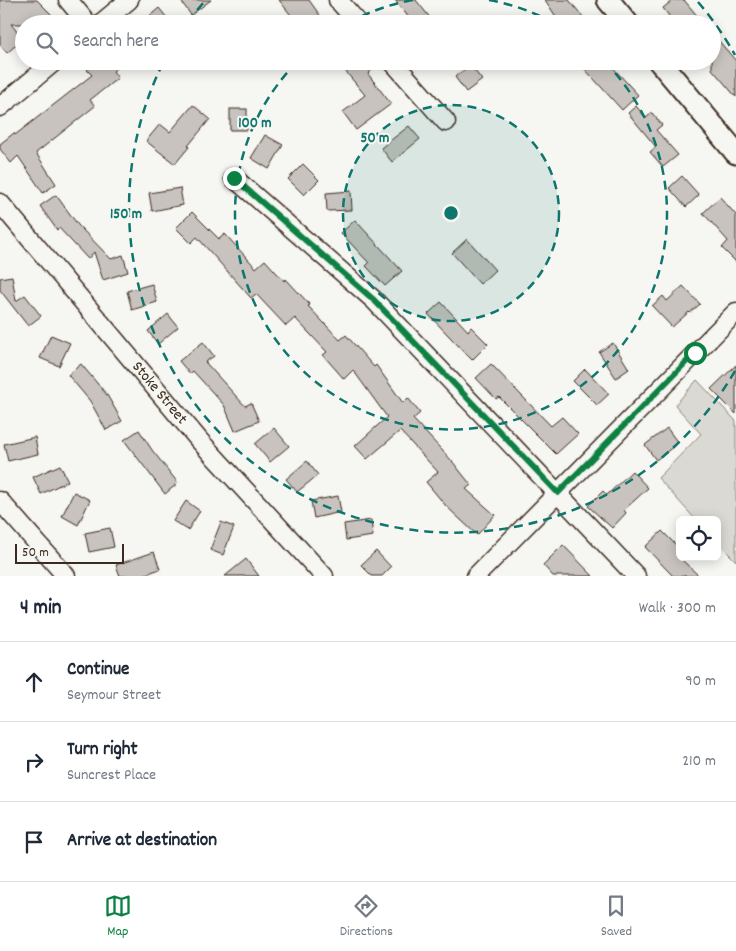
<!DOCTYPE html>
<meta charset="utf-8">
<style>
body{margin:0;font-family:Dekko,sans-serif;background:#f2f2f3;color:#1f2937}
.controls{position:absolute;right:15px;bottom:15px;display:grid;overflow:hidden;border-radius:8px;box-shadow:0 2px 12px #0003}
.controls button{width:45px;height:45px;display:grid;place-items:center;padding:0;border:0;border-bottom:1px solid #e0e1e3;background:#fff;color:#1f2937;font:25px sans-serif}
.scale{position:absolute;left:15px;bottom:12px;width:109px;box-sizing:border-box;padding-left:5px;border:2px solid #3b2a1e;border-top:0;font-size:14px;line-height:18px;white-space:nowrap;color:#3b2a1e;-webkit-text-stroke:4px #f6f6f2;paint-order:stroke}
.stop{position:absolute;width:15px;height:15px;margin:-11px;border:4px solid #0b8043;border-radius:50%;background:#fff}
.stop.end{background:#0b8043;border-color:#fff;box-shadow:0 1px 5px #0008}
.list{margin:0;padding:0;list-style:none}
h2{display:flex;justify-content:space-between;align-items:center;height:65px;margin:0;padding:0 20px;font-size:21px}
h2 small{font-size:16px;font-weight:400;color:#747a83}
.list li{display:grid;grid-template-columns:32px 1fr auto;gap:15px;align-items:center;box-sizing:border-box;height:80px;padding:0 20px;border-top:1px solid #e0e1e3}
.list b{display:block;font-size:19px;white-space:nowrap}
.list p{margin:0;font-size:16px;white-space:nowrap;color:#747a83}
.list em{font-size:16px;font-style:normal;color:#747a83}
.icon{flex:none;width:28px;height:28px;fill:none;stroke:currentColor;stroke-width:2;stroke-linecap:round;stroke-linejoin:round}
.map{position:relative;flex:none;width:736px;height:576px;overflow:hidden}
.search{position:absolute;background:#fff;box-shadow:0 2px 12px #0003;left:15px;right:15px;top:15px;height:55px;display:flex;align-items:center;gap:12px;box-sizing:border-box;padding:0 18px;border-radius:28px;color:#747a83;font-size:19px}
.sheet{height:305px;background:#fff}
nav{display:flex;justify-content:space-around;align-items:center;box-sizing:border-box;height:70px;border-top:1px solid #e0e1e3;background:#fff;font-size:14px;color:#747a83}
nav a{display:grid;justify-items:center;gap:2px}
nav .on{color:#0b8043}
.map>svg:first-child{display:block}
.green{fill:#dad9d3;stroke:#8a8278}
.building{fill:#c8c3be;stroke:#3b2a1e}
.lines{fill:none;stroke-linecap:round;stroke-linejoin:round}
.minor-casing{stroke:#3b2a1e;stroke-width:21}
.tertiary-casing{stroke:#3b2a1e;stroke-width:25}
.minor{stroke:#f6f6f2;stroke-width:18}
.tertiary{stroke:#f6f6f2;stroke-width:21}
.route{stroke:#0b8043;stroke-width:6}
.ring{fill:none;stroke:#0f766e;stroke-width:2.5;stroke-dasharray:9 6}
.labels{text-anchor:middle;dominant-baseline:central;stroke-width:4;stroke-linejoin:round;paint-order:stroke}
.street-label{font-size:16px;fill:#3b2a1e;stroke:#f6f6f2}
.centre{fill:#0f766e;stroke:#f6f6f2;stroke-width:2.5}
.ring-label{font-size:15px;text-anchor:middle;font-weight:bold;fill:#0f766e;stroke:#f6f6f2;stroke-width:4;stroke-linejoin:round;paint-order:stroke}
</style>
<div class="map">
<svg width="736" height="576" viewBox="0 0 736 576">
<rect width="100%" height="100%" fill="#f6f6f2"/>
<filter id="ink" filterUnits="userSpaceOnUse"><feTurbulence type="fractalNoise" baseFrequency=".02" numOctaves="2"/><feDisplacementMap in="SourceGraphic" scale="10" xChannelSelector="R" yChannelSelector="G"/><feConvolveMatrix kernelMatrix="1 2 1 2 8 2 1 2 1" color-interpolation-filters="sRGB"/></filter>
<g filter="url(#ink)">
<path class="green" d="M697,380L736,421V561L717,542V520H696L658,478L701,434L675,405Z"/>
<g class="building">
<path d="M0,0H37L53,16L45,24H11L23,39L7,53L0,45Z"/>
<path d="M180,0H211L191,15Z"/>
<path d="M279,0H309L326,24H298Z"/>
<path d="M395,0H416L435,24H414Z"/>
<path d="M545,0H569L589,24H561Z"/>
<path d="M673,0H684L704,24H675L663,8Z"/>
<path d="M159,8L172,24H140Z"/>
<path d="M712,33L736,61V97L712,69Z"/>
<path d="M98,61H126L113,71L118,78L90,100L95,106L36,153L56,184L43,193L18,156L11,163L0,149V144L14,133L15,135L92,75L87,70Z"/>
<path d="M337,61H365L372,70L368,74L391,104L356,130L343,112L365,95Z"/>
<path d="M589,61H607L638,95L622,110L583,67Z"/>
<path d="M470,65L482,80L466,92L455,77Z"/>
<path d="M193,105L210,119L188,146L189,147L175,164L146,141L160,124L170,132Z"/>
<path d="M636,106L646,118L652,113L662,125L656,130L678,155L663,167L650,152L656,147L628,113Z"/>
<rect x="230" y="109" width="17" height="21"/>
<path d="M409,126L420,139L392,162L381,148Z"/>
<path d="M265,135L283,145L269,169L251,158Z"/>
<path d="M303,164L319,180L304,195L288,179Z"/>
<path d="M682,176L699,195L686,207L669,188Z"/>
<path d="M180,188L183,205L152,211L149,193Z"/>
<path d="M351,191L352,210L327,211L326,193Z"/>
<path d="M56,195L78,225L111,259L123,255L128,272L103,280L94,252L88,259L59,228L57,230L40,206Z"/>
<path d="M720,197L736,215V262L722,248L728,241L703,213Z"/>
<path d="M192,212L219,239L225,234L256,268L265,260L284,281L286,279L310,305L308,306L340,340L346,335L374,367L376,365L403,403L408,398L420,413L413,419L452,461L471,485L466,489L495,515L477,535L446,506L426,482L438,472L400,431L367,459L355,446L387,417L353,370L344,379L323,355L327,352L295,318L286,326L256,294L251,298L197,237L191,243L176,228Z"/>
<path d="M355,220L402,271L385,286L366,266L369,263L341,233Z"/>
<path d="M467,239L495,270L480,284L452,253Z"/>
<path d="M12,276L16,301L25,295L41,316L28,326L0,290V278Z"/>
<path d="M152,284L157,302L132,310L127,291Z"/>
<path d="M683,286L700,304L690,313L689,312L672,327L652,306L663,296L667,301Z"/>
<path d="M441,302L468,331L471,327L488,344L472,360L428,314Z"/>
<path d="M168,314L178,327L158,344L148,331Z"/>
<path d="M51,335L70,343L59,366L40,358Z"/>
<path d="M203,342L214,356L205,362L245,406L251,403L259,421L235,431L224,405L193,371L190,374L179,361Z"/>
<path d="M613,343L629,369L616,378L599,352Z"/>
<path d="M81,364L107,395L122,421L106,430L90,401L68,375Z"/>
<path d="M491,364L551,426L562,417L578,434L556,454L499,397L496,399L476,378Z"/>
<path d="M736,365V414L711,389Z"/>
<path d="M585,369L609,394L597,405L573,381Z"/>
<path d="M274,428L289,446L270,462L255,444Z"/>
<path d="M667,428L678,443L656,460L645,445Z"/>
<path d="M139,430L152,450L178,483L165,494L124,440Z"/>
<path d="M35,437L38,454L8,461L4,444Z"/>
<path d="M307,461L318,475L297,492L286,479Z"/>
<path d="M60,465L68,481L41,494L33,477Z"/>
<path d="M632,471L648,488L624,510L626,513L612,528L588,506L603,491L607,495Z"/>
<path d="M74,492L90,500L78,525L62,516Z"/>
<path d="M338,496L341,512L314,518L311,501Z"/>
<path d="M186,501L200,511L188,530L173,521Z"/>
<path d="M371,520L373,536L346,540L344,524Z"/>
<path d="M221,522L234,527L223,555L210,550Z"/>
<path d="M110,528L114,547L89,552L85,533Z"/>
<path d="M662,531L680,549V558L699,576H673L645,547Z"/>
<path d="M563,545L593,576H553L543,565Z"/>
<path d="M376,551L391,567L382,576H372L361,565Z"/>
<path d="M154,552L160,569L140,576H120L116,565Z"/>
<path d="M246,559L259,576H225Z"/>
</g>
<g class="lines">
<defs>
<g id="minor">
<path d="M68,0L88,24"/>
<path d="M338,0L359,24"/>
<path d="M100,24L129,0"/>
<path d="M392,61L446,122"/>
<path d="M0,107L55,61"/>
<path d="M234,178L374,300L636,576"/>
<path id="s1" d="M0,203L199,440L324,576"/>
<path d="M0,501L66,576"/>
<path d="M476,576L736,312"/>
</g>
<g id="tertiary">
<path d="M608,0L628,24"/>
<path d="M659,61L736,153"/>
</g>
</defs>
<use href="#minor" class="minor-casing"/>
<use href="#tertiary" class="tertiary-casing"/>
<use href="#minor" class="minor"/>
<use href="#tertiary" class="tertiary"/>
</g>
</g>
<g class="lines" filter="url(#ink)">
<path class="route" d="M234,178L374,300L558,493L695,353"/>
</g>
<circle cx="451" cy="213" r="108" fill="#0f766e" fill-opacity=".12"/>
<g class="ring">
<circle cx="451" cy="213" r="108"/>
<path d="M348 23A216 216 0 0 1 413 0M489 0A216 216 0 0 1 554 23M605 62A216 216 0 1 1 297 62"/>
<path d="M735 371A325 325 0 0 1 163 63M188 22A325 325 0 0 1 204 2M698 2A325 325 0 0 1 735 55"/>
</g>
<g class="labels">
<g class="street-label">
<text stroke="none"><textPath href="#s1" startOffset="248">Stoke Street</textPath></text>
</g>
</g>
<circle cx="451" cy="213" r="8" class="centre"/>
<g class="ring-label">
<text x="255" y="127">100 m</text>
<text x="375" y="142">50 m</text>
<text x="126" y="218">150 m</text>
</g>
</svg>
<div class="controls">
<button><svg class="icon" aria-label="locate" viewBox="0 0 24 24"><circle cx="12" cy="12" r="6"/><path d="M12 2v4M12 18v4M2 12h4M18 12h4"/></svg></button>
</div>
<div class="scale">50 m</div>
<div class="stop" style="left:695px;top:353px"></div>
<div class="stop end" style="left:234px;top:178px"></div>
<div class="search"><svg class="icon" aria-label="search" viewBox="0 0 24 24"><circle cx="10" cy="10" r="6"/><path d="M15 15l6 6"/></svg>Search here</div>
</div>
<section class="sheet">
<h2>4 min<small>Walk · 300 m</small></h2>
<ul class="list">
<li><svg class="icon" aria-label="ahead" viewBox="0 0 24 24"><path d="M12 20V5M6 11l6-6 6 6"/></svg><div><b>Continue</b><p>Seymour Street</p></div><em>90 m</em></li>
<li><svg class="icon" aria-label="right" viewBox="0 0 24 24"><path d="M7 20v-9h11M14 6l5 5-5 5"/></svg><div><b>Turn right</b><p>Suncrest Place</p></div><em>210 m</em></li>
<li><svg class="icon" aria-label="arrive" viewBox="0 0 24 24"><path d="M6 21V4h12l-3 4 3 4H6"/></svg><div><b>Arrive at destination</b></div></li>
</ul>
</section>
<nav>
<a class="on"><svg class="icon" aria-label="map" viewBox="0 0 24 24"><path d="M3 6l6-2 6 2 6-2v14l-6 2-6-2-6 2zM9 4v14M15 6v14"/></svg>Map</a>
<a><svg class="icon" aria-label="directions" viewBox="0 0 24 24"><path d="M12 3l9 9-9 9-9-9zM9 14v-3h6M13 9l2 2-2 2"/></svg>Directions</a>
<a><svg class="icon" aria-label="saved" viewBox="0 0 24 24"><path d="M7 4h10v16l-5-4-5 4z"/></svg>Saved</a>
</nav>
